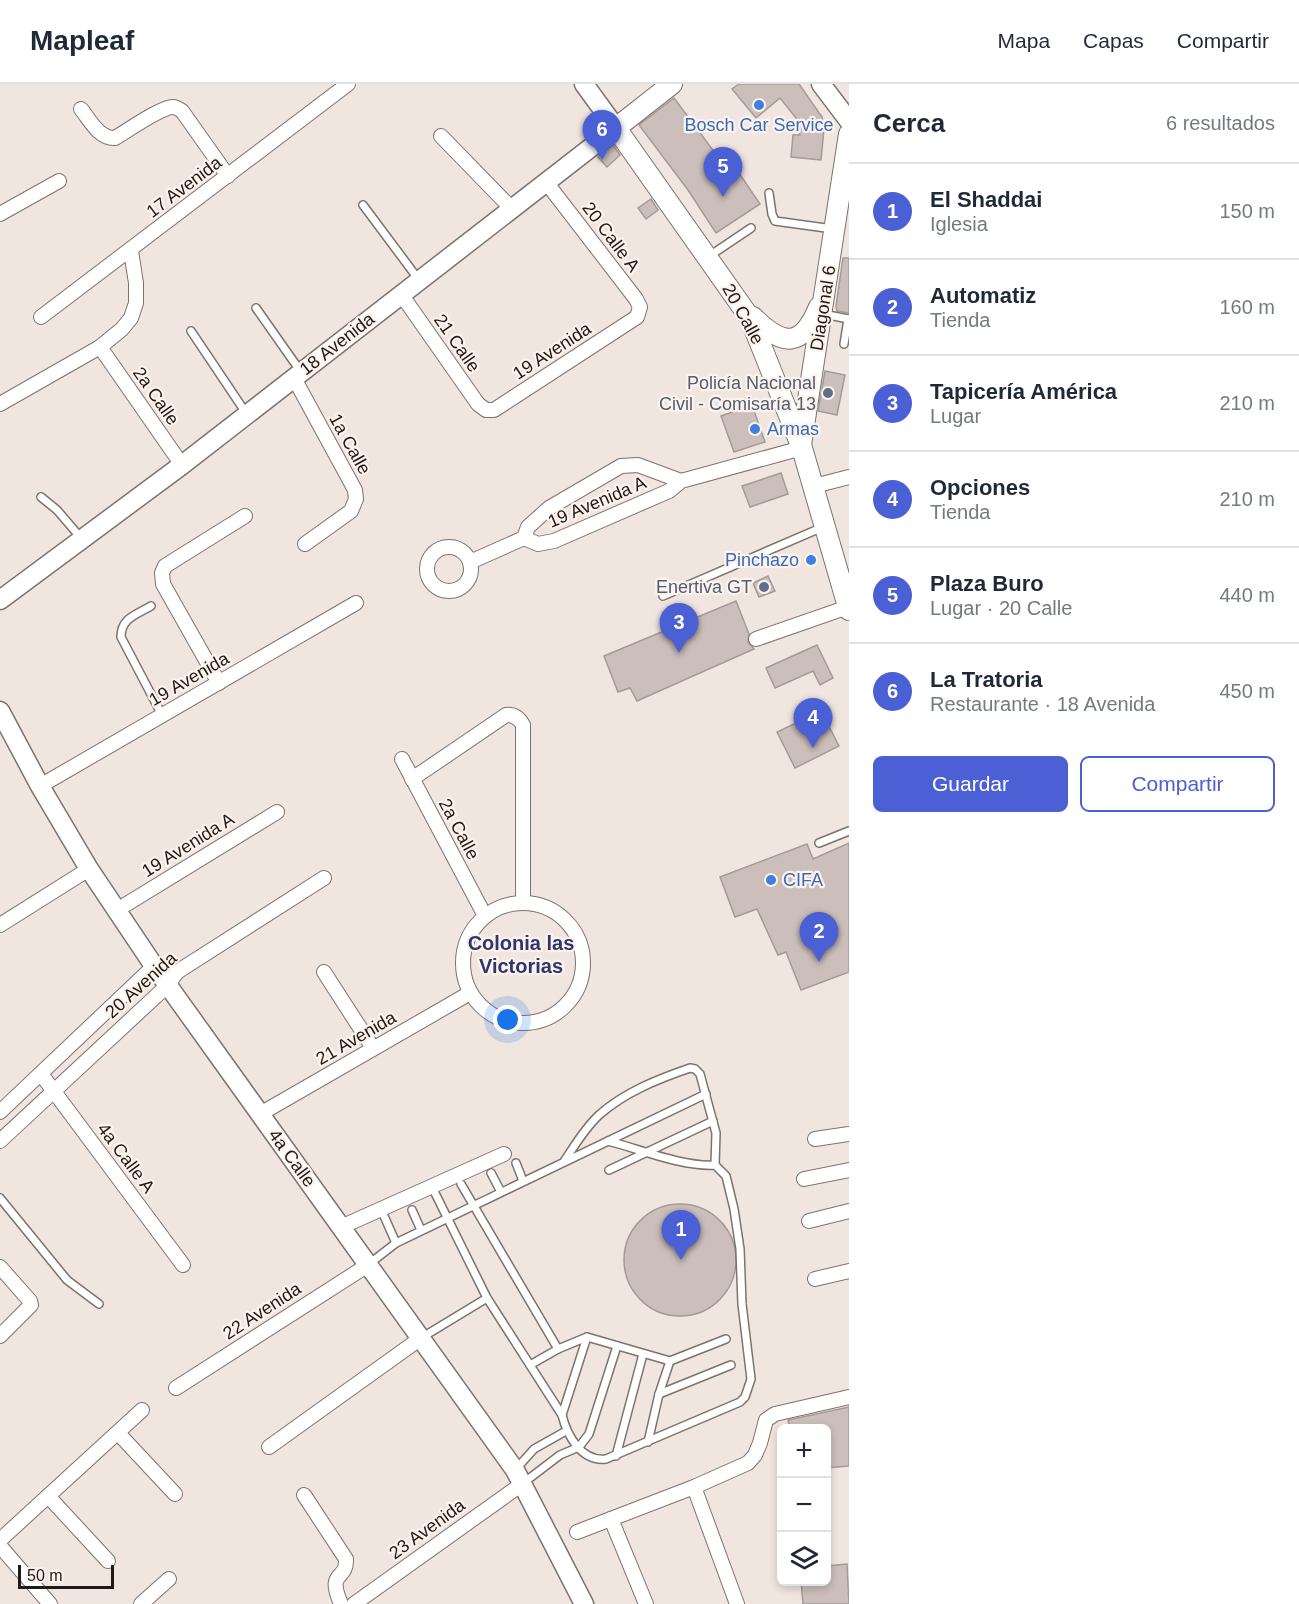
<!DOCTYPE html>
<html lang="es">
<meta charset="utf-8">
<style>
body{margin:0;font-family:Arial,sans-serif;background:#f6f6f7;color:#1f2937}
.controls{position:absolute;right:18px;bottom:18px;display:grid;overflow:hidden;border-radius:9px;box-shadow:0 3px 9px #0003}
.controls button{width:54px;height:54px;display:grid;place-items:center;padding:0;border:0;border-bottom:2px solid #e0e1e3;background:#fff;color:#1f2937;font:30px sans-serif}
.scale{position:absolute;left:18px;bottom:15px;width:96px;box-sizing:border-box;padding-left:6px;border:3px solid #1e1a18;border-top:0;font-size:16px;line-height:21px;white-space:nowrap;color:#1e1a18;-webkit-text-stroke:4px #fef3ec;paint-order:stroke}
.you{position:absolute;left:508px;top:936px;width:21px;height:21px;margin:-15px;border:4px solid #fff;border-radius:50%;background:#1a73e8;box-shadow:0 0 0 9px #1a73e833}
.badge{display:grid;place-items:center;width:39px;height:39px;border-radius:50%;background:#4b60d5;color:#fff;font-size:20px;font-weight:700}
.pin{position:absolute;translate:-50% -50px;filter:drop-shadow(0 2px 3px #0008)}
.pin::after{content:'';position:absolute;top:32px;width:21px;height:18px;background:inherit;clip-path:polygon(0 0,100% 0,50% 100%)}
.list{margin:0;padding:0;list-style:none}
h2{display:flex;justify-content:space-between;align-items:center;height:78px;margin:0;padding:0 24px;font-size:26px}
h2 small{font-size:20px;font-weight:400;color:#747a83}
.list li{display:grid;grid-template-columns:39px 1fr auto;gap:18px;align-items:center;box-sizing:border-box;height:96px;padding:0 24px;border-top:2px solid #e0e1e3}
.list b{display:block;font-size:22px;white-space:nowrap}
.list p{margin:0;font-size:20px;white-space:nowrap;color:#747a83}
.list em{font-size:20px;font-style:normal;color:#747a83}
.actions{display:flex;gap:12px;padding:18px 24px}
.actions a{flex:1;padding:14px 0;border:2px solid #4b60d5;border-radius:9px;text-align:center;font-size:21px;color:#4b60d5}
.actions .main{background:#4b60d5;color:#fff}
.icon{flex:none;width:33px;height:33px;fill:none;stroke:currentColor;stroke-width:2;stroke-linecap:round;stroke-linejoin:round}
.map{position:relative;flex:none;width:849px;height:1520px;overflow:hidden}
header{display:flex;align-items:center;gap:36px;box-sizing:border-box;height:84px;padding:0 30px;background:#fff;border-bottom:2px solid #e0e1e3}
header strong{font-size:28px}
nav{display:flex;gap:33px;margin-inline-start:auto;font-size:21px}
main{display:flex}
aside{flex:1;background:#fff}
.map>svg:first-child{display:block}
.building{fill:#cbbebb;stroke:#a69a97;stroke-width:1.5}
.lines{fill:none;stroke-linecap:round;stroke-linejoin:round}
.service-casing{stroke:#7c736d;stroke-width:10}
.minor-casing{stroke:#7c736d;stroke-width:16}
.tertiary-casing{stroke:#7c736d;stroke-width:21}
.secondary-casing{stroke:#7c736d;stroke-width:22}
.service{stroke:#fff;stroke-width:7}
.minor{stroke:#fff;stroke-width:14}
.tertiary{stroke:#fff;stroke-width:18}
.secondary{stroke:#fff;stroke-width:20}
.shop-dot{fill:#3f7fe0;stroke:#fef3ec;stroke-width:2}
.service-dot{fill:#5c6f8a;stroke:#fef3ec;stroke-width:2}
.labels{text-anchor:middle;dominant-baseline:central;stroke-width:4.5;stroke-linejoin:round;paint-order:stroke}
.shop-label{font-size:18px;fill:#366cbe;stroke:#fef3ec;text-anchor:start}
.street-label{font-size:18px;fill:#1e1a18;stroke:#fef3ec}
.service-label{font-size:18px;fill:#4e5e75;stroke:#fef3ec;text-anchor:end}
.neighbourhood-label{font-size:20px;font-weight:bold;fill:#2a3670;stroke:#fef3ec}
</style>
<header>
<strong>Mapleaf</strong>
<nav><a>Mapa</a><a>Capas</a><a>Compartir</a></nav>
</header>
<main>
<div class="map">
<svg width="849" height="1520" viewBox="0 0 849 1520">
<rect width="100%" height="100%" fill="#f0e6df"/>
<g class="building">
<path d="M739,0H799L822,33L824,45L821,76L791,73L793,51H800L796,34L780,14L756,34L732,5Z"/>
<path d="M674,14L724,81L731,77L760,120L716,149L688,106L639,41Z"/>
<path d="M613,61L620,71L607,83L598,73Z"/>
<path d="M651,115L658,126L646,135L638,124Z"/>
<path d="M843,174H849V229L837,227L836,222Z"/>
<path d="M825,287L845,291L837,331L818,327Z"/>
<path d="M752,321L765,358L734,368L721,332Z"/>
<path d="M781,389L788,410L750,423L742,402Z"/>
<path d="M768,492L775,507L759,513L753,499Z"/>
<path d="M736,517L749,550L748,558L754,565L637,617L630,604L618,608L604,572Z"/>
<path d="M817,561L833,594L820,601L813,587L775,604L766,584Z"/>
<path d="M821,627L839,662L795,684L777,648Z"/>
<path d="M849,759V888L801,906L786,868L778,871L757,825L735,833L720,793L807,760L813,775Z"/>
<circle cx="680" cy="1176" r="56"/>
<path d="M849,1323V1382L826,1384V1344H790L788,1336Z"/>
<path d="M847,1480L849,1520H803L801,1497H826V1482Z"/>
</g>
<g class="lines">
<defs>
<g id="service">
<path d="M769,109L772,130L775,137L833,145"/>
<path d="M363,121L419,196"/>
<path d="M708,173L751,144"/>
<path d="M256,224L301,288"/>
<path d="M823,230L849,235"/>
<path d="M191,247L246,329"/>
<path d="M844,260L848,235"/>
<path d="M41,413L57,426L81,454"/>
<path d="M663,512L823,443"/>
<path d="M151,522C136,531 121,534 121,553L162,631"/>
<path d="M819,759L849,747"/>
<path d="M565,1076C575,1061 585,1044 599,1031C625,1008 658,995 690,984L695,985L700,990L716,1049L715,1081"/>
<path d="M516,1079L523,1097"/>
<path d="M609,1086L713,1037"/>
<path d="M491,1089L501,1108"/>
<path d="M461,1100L558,1265"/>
<path d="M435,1109L487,1214L562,1331C567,1351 581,1378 606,1375L740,1318L745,1313L751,1295L742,1220L740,1165L734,1125L726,1092L715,1081C682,1083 640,1065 608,1057"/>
<path d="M0,1114L67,1196L99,1220"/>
<path d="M412,1126L421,1146"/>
<path d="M384,1132L396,1159"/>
<path d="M369,1180L396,1159L706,1010"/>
<path d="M421,1254L487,1214"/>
<path d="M530,1281L558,1265L587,1253L670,1277"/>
<path d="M659,1310L731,1281"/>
<path d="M562,1331L587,1253"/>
<path d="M648,1358L659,1310L670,1277L726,1255"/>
<path d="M616,1372L643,1270"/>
<path d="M516,1385L534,1365L566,1347"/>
<path d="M522,1400L560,1371L579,1363L589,1350L617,1262"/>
</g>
<g id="minor">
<path d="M81,25C90,36 99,55 115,54C127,47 161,23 173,23C176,23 179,25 182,27L228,92"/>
<path d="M441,52L512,125"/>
<path d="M0,130L59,97"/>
<path d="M401,210L478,320L486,326H494L637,233L640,223L636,215L546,98"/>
<path d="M41,233L348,0"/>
<path d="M100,263L182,381"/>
<path d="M294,294L355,406L356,415L351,427L305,460"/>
<path d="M0,320L100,263L122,245L131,234L136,219V199L131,167"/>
<path d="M814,402L849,393"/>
<path d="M524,454L538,460L554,457L669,407L681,397L802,364"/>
<circle cx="449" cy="485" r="22"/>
<path d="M470,478L524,454L528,443L549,424L621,382L638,381L681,397"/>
<path d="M756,555L848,523"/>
<path d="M219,599L163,500L162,489L165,482L245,432"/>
<path d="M402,675L485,832"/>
<path d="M412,695L506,631C514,630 519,634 523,641V819"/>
<path d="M40,702L356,519"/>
<circle cx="523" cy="879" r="60"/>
<path d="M117,826L277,728"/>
<path d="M0,841L89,785"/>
<path d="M324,888L373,964"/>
<path d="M41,990L183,1181"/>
<path d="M0,1028L154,882"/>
<path d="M260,1030L470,909"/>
<path d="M815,1055L849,1050"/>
<path d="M0,1057L168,901L177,888L324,794"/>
<path d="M804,1095L849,1086"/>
<path d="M809,1137L849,1127"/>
<path d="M341,1143L504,1070"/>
<path d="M0,1183L30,1217L31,1221L0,1252"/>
<path d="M815,1195L849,1187"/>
<path d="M176,1304L368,1181"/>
<path d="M118,1349L175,1410"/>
<path d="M269,1363L421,1254"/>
<path d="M694,1403L737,1520"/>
<path d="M304,1411L346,1475C347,1498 326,1485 341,1520"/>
<path d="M48,1412L108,1477"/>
<path d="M611,1435L646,1520"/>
<path d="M577,1448L694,1403L748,1379L755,1371L760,1359L766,1336L775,1330L849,1313"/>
<path d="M0,1456L142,1326"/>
<path d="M0,1462L50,1520"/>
<path d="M141,1520L169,1495"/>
<path d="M354,1520L522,1400"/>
</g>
<g id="tertiary">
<path d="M821,0L849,37"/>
<path d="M0,516L182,381L616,44L584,0"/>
<path d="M0,627L40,702L89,785L154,882L515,1386L584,1520"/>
</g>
<g id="secondary">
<path d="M672,0L616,44L750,234L802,364L849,526"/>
<path d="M753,233C783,263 802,264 819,223"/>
<path d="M801,361L849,50"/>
</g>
</defs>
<use href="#service" class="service-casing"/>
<use href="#minor" class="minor-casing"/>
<use href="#tertiary" class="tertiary-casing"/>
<use href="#secondary" class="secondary-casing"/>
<use href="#service" class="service"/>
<use href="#minor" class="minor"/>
<use href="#tertiary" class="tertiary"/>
<use href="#secondary" class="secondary"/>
</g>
<g class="shop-dot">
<circle cx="759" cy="21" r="6"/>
<circle cx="755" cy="345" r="6"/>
<circle cx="811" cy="476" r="6"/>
<circle cx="771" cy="796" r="6"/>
</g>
<g class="service-dot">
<circle cx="828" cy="309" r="6"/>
<circle cx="764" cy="503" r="6"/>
</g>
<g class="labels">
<g class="shop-label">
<text x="759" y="41" text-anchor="middle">Bosch Car Service</text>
<text x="767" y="345">Armas</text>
<text x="799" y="476" text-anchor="end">Pinchazo</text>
<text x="783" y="796">CIFA</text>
</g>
<g class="street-label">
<text transform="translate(184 103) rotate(-37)">17 Avenida</text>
<text transform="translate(611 153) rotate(53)">20 Calle A</text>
<text transform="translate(823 224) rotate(-81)">Diagonal 6</text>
<text transform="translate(743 230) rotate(61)">20 Calle</text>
<text transform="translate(457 259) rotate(55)">21 Calle</text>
<text transform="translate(337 260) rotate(-38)">18 Avenida</text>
<text transform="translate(552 267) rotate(-33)">19 Avenida</text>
<text transform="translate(156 312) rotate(55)">2a Calle</text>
<text transform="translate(350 360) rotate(61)">1a Calle</text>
<text transform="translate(597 418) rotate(-23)">19 Avenida A</text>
<text transform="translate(189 595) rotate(-30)">19 Avenida</text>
<text transform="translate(459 745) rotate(62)">2a Calle</text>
<text transform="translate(188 761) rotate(-32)">19 Avenida A</text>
<text transform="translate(141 901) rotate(-42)">20 Avenida</text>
<text transform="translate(356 954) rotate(-30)">21 Avenida</text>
<text transform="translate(126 1074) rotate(53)">4a Calle A</text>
<text transform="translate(292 1074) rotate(54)">4a Calle</text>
<text transform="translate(262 1227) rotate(-33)">22 Avenida</text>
<text transform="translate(427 1445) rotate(-36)">23 Avenida</text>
</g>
<g class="service-label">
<text x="816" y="299">Policía Nacional<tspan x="816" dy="21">Civil - Comisaría 13</tspan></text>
<text x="752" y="503">Enertiva GT</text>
</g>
<g class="neighbourhood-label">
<text x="521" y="859">Colonia las<tspan x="521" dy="23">Victorias</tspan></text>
</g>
</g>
</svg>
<div class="controls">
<button>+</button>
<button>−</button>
<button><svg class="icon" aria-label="layers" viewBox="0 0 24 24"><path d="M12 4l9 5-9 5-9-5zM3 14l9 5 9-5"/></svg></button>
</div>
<div class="scale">50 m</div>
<div class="you"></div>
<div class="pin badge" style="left:681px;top:1176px">1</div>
<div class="pin badge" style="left:819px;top:878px">2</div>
<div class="pin badge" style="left:679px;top:569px">3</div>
<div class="pin badge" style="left:813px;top:664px">4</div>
<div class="pin badge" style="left:723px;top:113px">5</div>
<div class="pin badge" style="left:602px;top:76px">6</div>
</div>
<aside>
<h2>Cerca<small>6 resultados</small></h2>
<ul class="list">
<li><span class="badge">1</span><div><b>El Shaddai</b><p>Iglesia</p></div><em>150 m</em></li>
<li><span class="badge">2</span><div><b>Automatiz</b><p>Tienda</p></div><em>160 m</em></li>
<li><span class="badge">3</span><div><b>Tapicería América</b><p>Lugar</p></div><em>210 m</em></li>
<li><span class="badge">4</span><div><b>Opciones</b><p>Tienda</p></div><em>210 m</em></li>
<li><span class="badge">5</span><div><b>Plaza Buro</b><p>Lugar · 20 Calle</p></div><em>440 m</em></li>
<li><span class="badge">6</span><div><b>La Tratoria</b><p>Restaurante · 18 Avenida</p></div><em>450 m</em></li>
</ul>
<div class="actions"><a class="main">Guardar</a><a>Compartir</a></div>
</aside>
</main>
